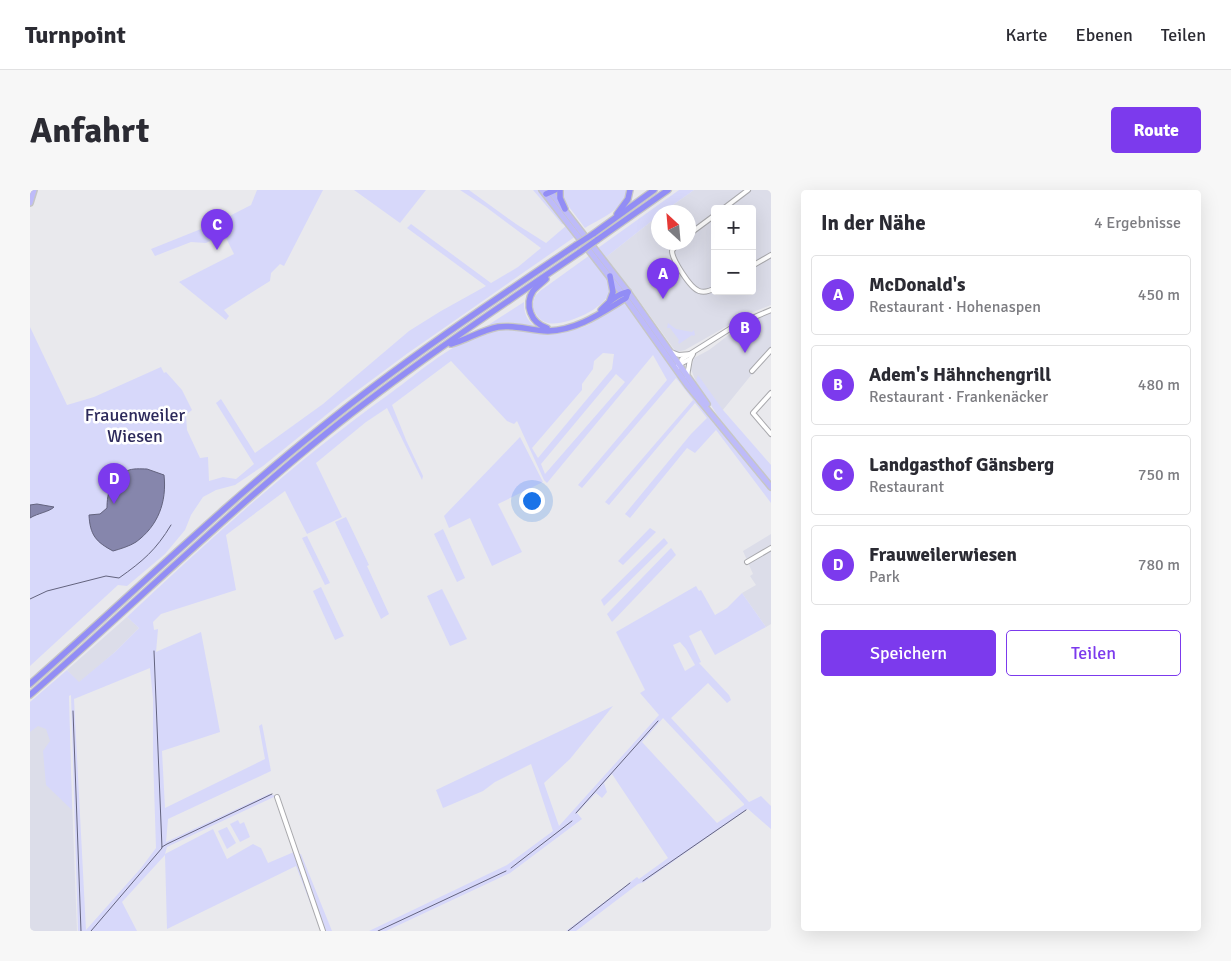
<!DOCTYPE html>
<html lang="de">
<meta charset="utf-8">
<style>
body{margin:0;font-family:Signika,sans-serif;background:#f7f7f7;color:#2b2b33}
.controls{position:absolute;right:15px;top:15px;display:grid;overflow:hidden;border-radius:5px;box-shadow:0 5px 20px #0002}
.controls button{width:45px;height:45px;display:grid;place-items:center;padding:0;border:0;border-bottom:1px solid #e1e1e2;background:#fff;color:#2b2b33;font:25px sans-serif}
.compass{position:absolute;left:621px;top:15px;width:45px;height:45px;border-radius:50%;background:#fff;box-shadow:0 5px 20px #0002;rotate:334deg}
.you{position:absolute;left:501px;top:310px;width:18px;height:18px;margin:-12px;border:4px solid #fff;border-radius:50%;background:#1a73e8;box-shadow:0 0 0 8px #1a73e833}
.badge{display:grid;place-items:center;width:32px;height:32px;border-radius:50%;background:#7c3aed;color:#fff;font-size:16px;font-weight:700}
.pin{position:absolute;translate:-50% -41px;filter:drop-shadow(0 1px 2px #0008)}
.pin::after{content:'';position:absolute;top:26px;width:18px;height:15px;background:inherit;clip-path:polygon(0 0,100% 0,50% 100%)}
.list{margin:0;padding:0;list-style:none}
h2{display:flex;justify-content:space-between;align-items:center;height:65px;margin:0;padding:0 20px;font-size:21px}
h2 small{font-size:16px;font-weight:400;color:#7c7c81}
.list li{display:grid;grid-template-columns:32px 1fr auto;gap:15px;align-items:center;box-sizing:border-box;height:80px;margin:0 10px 10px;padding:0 10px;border:1px solid #e1e1e2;border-radius:5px}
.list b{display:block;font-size:19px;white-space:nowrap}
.list p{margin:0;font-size:16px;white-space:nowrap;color:#7c7c81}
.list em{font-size:16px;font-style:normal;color:#7c7c81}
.actions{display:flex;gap:10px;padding:15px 20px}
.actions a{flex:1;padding:11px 0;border:1px solid #7c3aed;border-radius:5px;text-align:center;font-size:18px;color:#7c3aed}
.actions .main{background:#7c3aed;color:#fff}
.map{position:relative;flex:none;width:741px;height:741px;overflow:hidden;border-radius:5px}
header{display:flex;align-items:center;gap:30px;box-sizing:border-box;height:70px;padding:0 25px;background:#fff;border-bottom:1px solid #e1e1e2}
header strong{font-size:24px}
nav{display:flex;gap:28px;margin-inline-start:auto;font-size:18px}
.intro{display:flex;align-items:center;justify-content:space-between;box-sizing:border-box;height:120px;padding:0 30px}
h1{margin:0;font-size:35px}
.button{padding:12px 22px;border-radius:5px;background:#7c3aed;color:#fff;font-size:18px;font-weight:700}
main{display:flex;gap:30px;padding:0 30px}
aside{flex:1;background:#fff;border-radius:5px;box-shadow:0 5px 20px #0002}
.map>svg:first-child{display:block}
.built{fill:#dcdde9;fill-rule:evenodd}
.green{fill:#d7d8fa;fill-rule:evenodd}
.water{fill:#8686ac;stroke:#63637e}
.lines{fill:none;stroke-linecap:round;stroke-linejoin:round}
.stream{stroke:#63637e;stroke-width:1}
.minor-casing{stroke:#a9a9ad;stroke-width:6}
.major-casing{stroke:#c6c6c6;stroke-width:8}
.highway-casing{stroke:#c6c6c6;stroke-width:8}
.minor{stroke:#fff;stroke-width:4}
.major{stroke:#bebbf9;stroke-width:5}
.highway{stroke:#928df5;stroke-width:5.5}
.highway-bridge-casing{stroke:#c6c6c6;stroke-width:8;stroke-linecap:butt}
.highway-bridge{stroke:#928df5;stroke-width:5.5}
.labels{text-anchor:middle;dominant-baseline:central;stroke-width:5;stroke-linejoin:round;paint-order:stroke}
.park-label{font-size:18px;fill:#2d2a5b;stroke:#fff}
</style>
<header>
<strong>Turnpoint</strong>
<nav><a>Karte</a><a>Ebenen</a><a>Teilen</a></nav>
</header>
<div class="intro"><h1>Anfahrt</h1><a class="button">Route</a></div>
<main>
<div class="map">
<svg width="741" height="741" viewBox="0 0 741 741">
<rect width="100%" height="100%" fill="#e9e9ed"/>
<g class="built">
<path d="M664,0H741V115L720,123L655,160L646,162L605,105L575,68L628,26V52H658V22H633ZM685,19H722V101H685Z"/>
<path d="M741,123V159L723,179L722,184L688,226L666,192L661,179L664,168L679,160L713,134Z"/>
<path d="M741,344V434L736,437L712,403L726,395L720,386L723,384L713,361Z"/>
<path d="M97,427L109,438L85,462L49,493L37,480Z"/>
<path d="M38,506L47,741H0V537Z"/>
</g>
<g class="green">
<path d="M227,0H293L254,76L250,74L241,83L240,91L194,120L199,126L196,130L149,92L204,64L194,44L176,53L161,52L125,66L121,59L186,33L221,15Z"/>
<path d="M324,0H396L370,33Z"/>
<path d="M430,0H439L486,34L516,53L537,35L532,34L503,0H508L546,46L378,163L312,212L233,276L205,295L186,300L173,307L161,325L155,340L135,364L97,396L88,395L0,476V137L37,215L64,207L131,177L134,183L136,182L152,200L162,220L156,225L157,240L170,268L178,267L179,291L193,287L206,289L224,274L186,213L191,209L225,263L293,214L379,141L411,121L456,96L377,38L381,34L461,93L488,77L511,58L456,17Z"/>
<path d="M533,0H597C596,19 569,29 555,38L536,13L532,3Z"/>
<path d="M649,0H664L633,22H628V26L575,68L568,58Z"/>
<path d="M560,65C566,74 579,86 580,98C581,117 534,137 518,133C509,131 506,124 502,117L505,106L510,101Z"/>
<path d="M494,112C494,122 496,130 505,136L476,132L455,137Z"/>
<path d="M593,113L600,117L693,241L741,301V313L686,240L665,263L657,258L600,328L595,324L661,244L677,228L665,213L579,315L575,312L663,210L646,188L552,298L548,295L637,190L623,165L517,293L514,290L487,231L484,234L477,231L421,171L362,215L376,250L393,286L392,290L357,218L336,232L286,273L312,327L277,344L255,301L196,345L206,400L131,424L123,432L124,440L128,439L126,462L171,442L190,542L132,561L135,618L235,569L229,536L232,534L241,581L138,629L136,652L239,604L246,606L137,657L135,664L183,639L197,669L223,654L231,658L238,673L264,662L265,666L271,664L302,741H291L266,676L137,739L135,665L92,712L107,741H48L41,505L39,506L42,620L16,595L13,561L20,551L16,539L8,536L0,542V512L37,480L49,492L85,462L109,438L97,427C182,347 267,270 362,202C388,183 416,158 447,146C456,142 470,138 480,139C497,140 516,145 533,142C540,141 551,138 558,135C570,129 580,116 593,113ZM573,163L584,164L582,179L508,268L502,258L552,200V194L563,179L564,171ZM586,184L595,192L515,284L511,274ZM120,478L123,509V566L126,658L111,678L56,740L44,509Z"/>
<path d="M638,133L646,139L662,142L664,140L665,145L663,146L662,145L649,154L648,152L649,150L640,138H637Z"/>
<path d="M668,185L693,220L741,275V293L688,226L666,190Z"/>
<path d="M490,247L513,292L468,314L492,362L462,376L440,328L419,338L414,326Z"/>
<path d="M316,327L339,375L337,376L359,424L351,429L305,332Z"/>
<path d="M620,338L626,342L593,375L588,371Z"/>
<path d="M413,339L435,388L427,392L404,344Z"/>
<path d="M277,346L300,393L295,395L272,348Z"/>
<path d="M634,348L638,353L574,416L571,410Z"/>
<path d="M641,358L646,365L582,432L577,424Z"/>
<path d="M666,396L669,401L671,400L685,425L697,418L712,403L736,437L685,465L671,440L659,446L671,472L669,473L699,505L701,510L697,513L678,493L641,528L719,612L731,606L741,616V639L718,619L614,692L608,694L546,741H536L607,687L609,689L638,668L582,584L574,593L577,602L572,608L566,603L547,623L552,629L480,683L356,741H339L477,675L523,641L501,574L465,592L453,601L413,618L406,600L583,516L540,569L514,593L529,636L629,525L610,503L615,500L586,442ZM650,452L656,459L665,475L655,481L643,455ZM633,528L714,614V615L687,633L612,552Z"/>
<path d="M291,397L314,446L305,450L283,401Z"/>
<path d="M412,399L437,449L420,456L397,406Z"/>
<path d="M208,630L210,634L214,632L220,647L210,652L200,634Z"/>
<path d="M197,637L206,653L197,659L188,641Z"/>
</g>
<g class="water">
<path d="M117,279L134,285C137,312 128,336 106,352C100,356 90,359 83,361C66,352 60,345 59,325L70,324L77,318C77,303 81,287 97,281C102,278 111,279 117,279Z"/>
<path d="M7,314L24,317C19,322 8,323 0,328V315Z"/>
</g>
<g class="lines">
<g class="stream">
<path d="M0,409L17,401L76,386L89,388C113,371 126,360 141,335"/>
<path d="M43,521L51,741"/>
<path d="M546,623L628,531"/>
<path d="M132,657L137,654L242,604"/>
<path d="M481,678L542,631"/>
<path d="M613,691L716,620"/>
<path d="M61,741L132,658L124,461"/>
<path d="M348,741L476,681"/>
<path d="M538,741L600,693"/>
</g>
<defs>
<g id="minor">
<path d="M693,19L718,0"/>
<path d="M658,45L685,25"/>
<path d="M648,52L642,61C642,69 660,98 669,101C675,103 680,101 685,98"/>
<path d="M722,76L741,65"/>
<path d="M641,162L649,165L661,164"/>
<path d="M648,175L660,169L663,164"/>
<path d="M649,177L652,169L706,135L741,120"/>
<path d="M722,181L741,160"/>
<path d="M657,186L660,169"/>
<path d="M741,203L723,223L741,244"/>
<path d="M717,372L741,358"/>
<path d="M247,607L293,741"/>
</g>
<g id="major">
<path d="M512,0L592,103L658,196L741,297"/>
<path d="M519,0L598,102L677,214"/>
<path d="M0,13L4,0"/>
</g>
<g id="highway">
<path d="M530,0V8L535,19"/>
<path d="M516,4L525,0"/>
<path d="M587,24L598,9L600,0"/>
<path d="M563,44L624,0"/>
<path d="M567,50L638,0"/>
<path d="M580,86L583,102L580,110"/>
<path d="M516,89C512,93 506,97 503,101C494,115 501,133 517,138"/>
<path d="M571,120C579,112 587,104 598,102"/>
<path d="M421,154C437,150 451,140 468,137C485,134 501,141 518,141C548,140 571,123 596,108L598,102"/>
<path d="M0,494C98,408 191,317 293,236C373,171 460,113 546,55"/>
<path d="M0,505C100,418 195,325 298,242C378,178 465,120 550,62"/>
</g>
</defs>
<use href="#minor" class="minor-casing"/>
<use href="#major" class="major-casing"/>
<use href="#highway" class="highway-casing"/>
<use href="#minor" class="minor"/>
<use href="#major" class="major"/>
<use href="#highway" class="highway"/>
<defs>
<g id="highway-bridge">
<path d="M546,55L563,44"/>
<path d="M550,62L567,50"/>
</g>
</defs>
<use href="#highway-bridge" class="highway-bridge-casing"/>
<use href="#highway-bridge" class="highway-bridge"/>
</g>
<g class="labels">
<g class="park-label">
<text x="105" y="225">Frauenweiler<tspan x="105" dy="21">Wiesen</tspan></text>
</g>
</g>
</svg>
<div class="controls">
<button>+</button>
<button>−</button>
</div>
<svg class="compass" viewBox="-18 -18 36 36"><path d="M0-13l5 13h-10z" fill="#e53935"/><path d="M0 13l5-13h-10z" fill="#7c7c81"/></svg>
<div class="you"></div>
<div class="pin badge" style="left:633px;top:109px">A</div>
<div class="pin badge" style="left:715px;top:163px">B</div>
<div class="pin badge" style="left:187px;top:60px">C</div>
<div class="pin badge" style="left:84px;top:314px">D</div>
</div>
<aside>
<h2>In der Nähe<small>4 Ergebnisse</small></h2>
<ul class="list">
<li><span class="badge">A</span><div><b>McDonald's</b><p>Restaurant · Hohenaspen</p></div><em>450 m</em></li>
<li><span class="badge">B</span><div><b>Adem's Hähnchengrill</b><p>Restaurant · Frankenäcker</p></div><em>480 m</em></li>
<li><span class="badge">C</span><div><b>Landgasthof Gänsberg</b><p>Restaurant</p></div><em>750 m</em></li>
<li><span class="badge">D</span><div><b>Frauweilerwiesen</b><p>Park</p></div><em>780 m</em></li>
</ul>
<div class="actions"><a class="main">Speichern</a><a>Teilen</a></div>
</aside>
</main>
